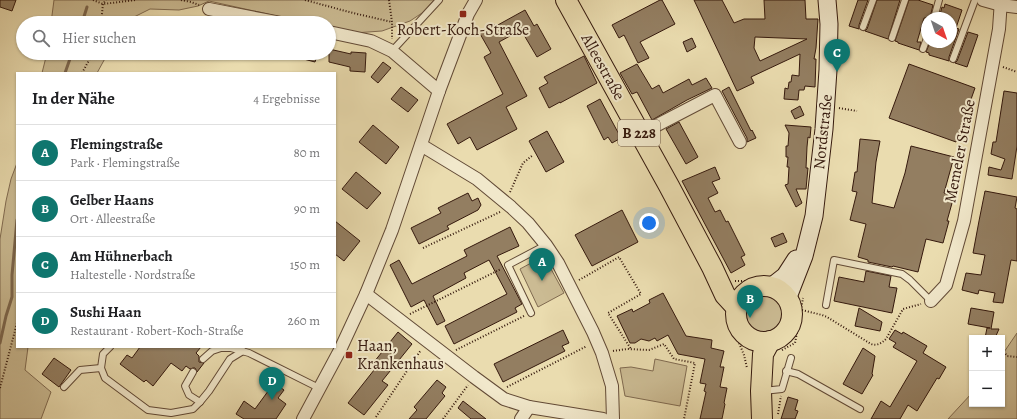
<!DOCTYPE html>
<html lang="de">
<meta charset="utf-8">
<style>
body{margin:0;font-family:Alegreya,serif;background:#f6f6f6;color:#202124}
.controls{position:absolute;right:12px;bottom:12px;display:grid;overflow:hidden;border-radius:0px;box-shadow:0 1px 3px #0004}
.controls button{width:36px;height:36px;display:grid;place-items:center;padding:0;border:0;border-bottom:1px solid #e0e0e0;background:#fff;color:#202124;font:20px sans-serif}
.compass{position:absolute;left:921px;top:12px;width:36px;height:36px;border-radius:50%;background:#fff;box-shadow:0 1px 3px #0004;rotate:140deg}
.you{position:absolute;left:649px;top:223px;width:14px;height:14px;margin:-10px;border:3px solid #fff;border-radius:50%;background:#1a73e8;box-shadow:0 0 0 6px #1a73e833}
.badge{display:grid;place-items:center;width:26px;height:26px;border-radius:50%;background:#0f766e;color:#fff;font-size:13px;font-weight:700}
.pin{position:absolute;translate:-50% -33px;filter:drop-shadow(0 1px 2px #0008)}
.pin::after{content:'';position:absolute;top:21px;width:14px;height:12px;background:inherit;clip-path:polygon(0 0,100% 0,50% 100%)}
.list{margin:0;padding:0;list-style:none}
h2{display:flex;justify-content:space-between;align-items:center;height:52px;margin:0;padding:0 16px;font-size:17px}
h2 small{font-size:13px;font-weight:400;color:#757577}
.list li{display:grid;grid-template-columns:26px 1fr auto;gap:12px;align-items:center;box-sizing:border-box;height:56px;padding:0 16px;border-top:1px solid #e0e0e0}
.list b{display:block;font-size:15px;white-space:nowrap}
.list p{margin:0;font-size:13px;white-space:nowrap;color:#757577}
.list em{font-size:13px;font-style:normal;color:#757577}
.icon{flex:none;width:22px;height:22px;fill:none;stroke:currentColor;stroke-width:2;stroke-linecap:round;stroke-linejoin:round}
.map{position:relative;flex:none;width:1017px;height:419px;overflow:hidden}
.search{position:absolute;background:#fff;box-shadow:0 1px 3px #0004;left:16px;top:16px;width:320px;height:44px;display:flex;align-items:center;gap:10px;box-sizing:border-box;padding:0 14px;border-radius:22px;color:#757577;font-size:15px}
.panel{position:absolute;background:#fff;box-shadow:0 1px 3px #0004;left:16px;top:72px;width:320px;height:276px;border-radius:0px}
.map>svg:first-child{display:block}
.green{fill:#cbbb93;stroke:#806a50}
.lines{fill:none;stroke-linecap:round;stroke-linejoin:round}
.stream{stroke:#7c664d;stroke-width:3}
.building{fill:#937e61;stroke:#35190d;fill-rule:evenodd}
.lane-casing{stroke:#624a36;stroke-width:8}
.street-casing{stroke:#624a36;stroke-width:14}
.secondary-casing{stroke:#35190d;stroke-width:19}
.primary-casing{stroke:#35190d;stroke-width:22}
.path{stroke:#35190d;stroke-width:2;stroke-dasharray:1 2;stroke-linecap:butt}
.lane{stroke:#f1e8cb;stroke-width:6}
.street{stroke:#f1e8cb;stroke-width:12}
.secondary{stroke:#f1e8cb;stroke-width:17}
.primary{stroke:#eadcaf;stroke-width:20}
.poi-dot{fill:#8f2418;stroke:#f1e8cb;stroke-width:1.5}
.labels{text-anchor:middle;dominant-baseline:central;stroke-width:4;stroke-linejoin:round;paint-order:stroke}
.shield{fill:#f1e8cb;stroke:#6d5746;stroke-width:1}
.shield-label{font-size:15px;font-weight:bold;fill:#35190d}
.poi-label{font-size:16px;fill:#35190d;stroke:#f1e8cb}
.street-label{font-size:16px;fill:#35190d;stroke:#f1e8cb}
</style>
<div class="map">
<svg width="1017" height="419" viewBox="0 0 1017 419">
<rect width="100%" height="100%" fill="#eadcaf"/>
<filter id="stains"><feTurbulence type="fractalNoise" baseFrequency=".005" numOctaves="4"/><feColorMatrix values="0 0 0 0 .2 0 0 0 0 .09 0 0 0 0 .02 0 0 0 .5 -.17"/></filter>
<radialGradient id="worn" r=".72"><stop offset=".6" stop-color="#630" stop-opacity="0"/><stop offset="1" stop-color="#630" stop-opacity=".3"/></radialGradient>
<g class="green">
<path d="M54,0H434L422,13L410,21L382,31L354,33L329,28V23H308L209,1L198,6L179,10L150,9L134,17L126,23H51Z"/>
<path d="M47,53H108L97,73H42Z"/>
<path d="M17,163V347H28L25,370L51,392L41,419H0V239L6,201L11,179Z"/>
<path d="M544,256L564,293L538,307L520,269Z"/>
<path d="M769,293L781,300L785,311L782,324L773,333L761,334L749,327L744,316L746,303L756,295Z"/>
<path d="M1017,333V419H948L972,393V404H1002V355Z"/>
<path d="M655,359L687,366L680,406L625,396L620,368L631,367L653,371Z"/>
</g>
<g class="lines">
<g class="stream">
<path d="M82,23L87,7"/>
<path d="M65,73L72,53"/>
<path d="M0,343L6,316L12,297V275L17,220"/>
</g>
</g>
<g class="building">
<path d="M0,0H16L12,11L0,7Z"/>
<path d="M660,0H662L675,24L640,42L649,58L638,63L624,35L619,38L612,25Z"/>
<path d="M694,0H722L734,23L744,19H765L764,0H805L806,19H818L816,48L814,59H816L815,87L805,86L804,90H799L798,100L784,99L785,88L788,89L789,82H791L792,75L799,76L800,54L751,77L754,83L737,91ZM755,37L807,39L760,61L754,48Z"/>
<path d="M858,0H868L859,25V29L849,26Z"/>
<path d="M877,0H900L888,39L865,31L867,29Z"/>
<path d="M909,0H918L933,5L930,18H924L917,42H921L919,50L898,43V42L895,41Z"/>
<path d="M945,4L962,10L956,28L959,29L949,57V61L929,55V53L926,52L930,42H951V18H939L942,7L944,8Z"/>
<path d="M525,10L534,26L537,24L551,49L537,57L521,30L499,42L527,96L506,107L517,129L477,150L470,137L458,144L447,124L503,94L484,57L491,53L479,32L494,24L496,26Z"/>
<path d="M968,32L978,35L967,67L955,63L957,61Z"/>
<path d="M692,38L696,47L687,52L683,42Z"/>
<path d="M329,49L351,54V52L366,53L365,72L350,71V67L329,62Z"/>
<path d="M293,53H318L315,62L292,56Z"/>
<path d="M584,56L597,83L560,103V102L549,108L539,88L548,83L544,77Z"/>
<path d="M383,62L391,68L378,83L371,77Z"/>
<path d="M637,64L652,89L659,85L663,93L689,79L692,85L706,78L712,88L687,100L652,120L637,92L632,94L620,73Z"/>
<path d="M909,64L975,88L964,119L972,121L967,133L960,130L956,142L889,118Z"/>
<path d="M401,87L418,100L408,112L391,99Z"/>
<path d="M729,87L751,131L752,130L756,138L747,142V138L722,91Z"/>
<path d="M1004,91L1017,93V146L1012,179L988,175L989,167L1001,170L1005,159L991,154L993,142H996Z"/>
<path d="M600,99L621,138L612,143L608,137L604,140L587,106Z"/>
<path d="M800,106L804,115L795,119L791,111Z"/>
<path d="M679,122L698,157L686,164L666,129Z"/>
<path d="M373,125L399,147L386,164L359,142Z"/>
<path d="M785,125L811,127L810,138L808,137L807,147L806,168H808L806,189H796L802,203L796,207L785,185L788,184L789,167H787L788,157H786V146H788L789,133Z"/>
<path d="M547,131L564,162L546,172L529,141Z"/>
<path d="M860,139L880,141L876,162L872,203L894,208L905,173L911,146L954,157L944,193L954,196L947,221H949L943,243L926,239L918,272L893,266L892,267L868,262V260L858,257L866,224L850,220L857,192L852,191L855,172H857Z"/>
<path d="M715,167L720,179L712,182L718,193L708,198L715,212L720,210L726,222L728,221L745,255L741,257L745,265L731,273L682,181Z"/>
<path d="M356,172L381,193L367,209L342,189Z"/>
<path d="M985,191L1017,197L1015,208L1017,209V261L1011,260L1003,303L993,302L995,293L979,290L978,294L962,290L966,273L981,275L985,255L973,253L979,221Z"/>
<path d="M468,193L472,201L478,198L481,205L478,210L447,226L449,229L419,244L411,228L441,213L438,208Z"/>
<path d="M622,210L638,242L592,266L575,235Z"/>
<path d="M335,221L360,241L344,261L335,254Z"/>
<path d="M510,227L519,246L497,256L522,304L515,308L517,312L454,344L445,326L507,294L489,260L464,273L466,278L433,296L445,321L437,325L424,300L411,307L390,265L399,260L412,284L467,256L464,250Z"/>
<path d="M783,233L787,242L775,247L771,238Z"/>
<path d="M866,271L891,276L889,287L897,288L892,313L834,301L839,277L864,282Z"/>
<path d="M663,293L686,336L712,340L711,348L724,351L720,367H724L720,387L727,388L724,403L725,404L722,419H700L706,392L704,391L706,384L700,383L705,359L678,354L668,335L657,341L655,338L649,341L641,339L635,343H630L617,316L632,309L633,312L650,303L649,300Z"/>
<path d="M859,308L882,322L880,331L855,326Z"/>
<path d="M971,308L994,312L991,329H999L995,338H985L987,328H990L968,324Z"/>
<path d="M563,330L569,343L562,346L565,351L503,382L494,364Z"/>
<path d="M895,330L902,334L903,332L927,346L923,353L946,367L939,379L937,378L917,411L908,405L900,419H871L881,401L890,407L917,361L893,347L896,343L889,339Z"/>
<path d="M398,332L412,344L382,381L388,385L364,415L348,403L378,365L374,362Z"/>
<path d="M140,347H201L196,353L199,356V362L204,363L197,372L195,368H193L190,369L186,366L182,371L171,363L153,386L146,380L144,382L120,364L127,355L132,358Z"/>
<path d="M863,348L875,356L872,374L873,375L862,394L843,384Z"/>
<path d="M54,358L71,370L59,387L42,374Z"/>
<path d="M437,380L446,387L442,393L445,396L426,419H409L417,410L414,407Z"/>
<path d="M274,383L284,390L278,398L286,404L276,419H244L236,414L244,401L255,409Z"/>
<path d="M788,397L798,400L795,410L798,411L795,419H781Z"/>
<path d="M463,401L486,419H471L458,408Z"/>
</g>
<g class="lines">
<defs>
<g id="lane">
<path d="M934,18L939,0"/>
<path d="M863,27L873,0"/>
<path d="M892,38L905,0"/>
<path d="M923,49L927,38"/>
<path d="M392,51L439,0"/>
<path d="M953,59L975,0"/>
<path d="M826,305L834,260L902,274L910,280L931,301"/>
<path d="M531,313L508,265L546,245"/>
<path d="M110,347L103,354L101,368L105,378L148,410L171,413L193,409L200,402L209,391L230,359L243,351"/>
<path d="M203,359L212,351L221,348H231L249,353L319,388"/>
<path d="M786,371L798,374L860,409"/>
<path d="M193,372L185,386L189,395L200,402"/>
<path d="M64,387L80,370L101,368"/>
<path d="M763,391L782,389L791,358"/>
</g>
<g id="street">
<path d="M983,0L1001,5L1017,7"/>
<path d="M209,9L281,23"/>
<path d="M329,32L371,41L392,51L439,91"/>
<path d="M640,134L715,95L740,142"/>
<path d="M421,145L477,179L511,207L528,223L546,245L558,263L593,332L602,353L612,386L613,419"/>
<path d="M366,294L474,377L504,399L529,407L603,419"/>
<path d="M931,301L946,285L964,221L999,29L1001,0"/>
<path d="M303,419L340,350L366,294L392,230L439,91L468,14L476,0"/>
<path d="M521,419L529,407"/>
</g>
<g id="secondary">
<path d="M771,287L785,276L796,259"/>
<path d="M788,297L804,256L814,216L824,129L828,70L829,24L827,0"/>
</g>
<g id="primary">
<path d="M566,0L669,186L712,267L725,295L736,307"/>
<circle cx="764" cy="314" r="28"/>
<path d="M762,419L761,391L763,354L770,341"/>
</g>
</defs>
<use href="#lane" class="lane-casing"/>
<use href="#street" class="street-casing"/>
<use href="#secondary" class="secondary-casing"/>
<use href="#primary" class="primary-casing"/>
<g class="path">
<path d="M93,0L103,4L136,0"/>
<path d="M181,0L191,2L199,5"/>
<path d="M305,0L353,13L392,22"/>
<path d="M389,0L392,22V39"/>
<path d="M101,23L103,4L106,0"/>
<path d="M1003,67L1017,72"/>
<path d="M82,73L93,53"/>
<path d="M839,108L857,111"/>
<path d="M510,192L523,163L533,155"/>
<path d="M423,248L500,212"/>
<path d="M579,280L619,257L641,294L608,313L631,349"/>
<path d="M735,281H747L761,279"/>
<path d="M802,310L822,315L827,317L871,344C877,346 882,343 886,339L903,309L921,304"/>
<path d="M410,314L501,269"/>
<path d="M730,321L744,355L747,368"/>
<path d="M1002,349L1007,356L1017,357"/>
<path d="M456,350L524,316"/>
<path d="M782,350L795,343L799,322L803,298"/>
<path d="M613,351L627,349L649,350L664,344L674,359L695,363L684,419"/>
<path d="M507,387L587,346"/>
<path d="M0,388L17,323"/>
<path d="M778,414L781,396"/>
<path d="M376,417L421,350"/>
<path d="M443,419L468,385"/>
</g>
<use href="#lane" class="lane"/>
<use href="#street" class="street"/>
<use href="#secondary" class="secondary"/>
<use href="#primary" class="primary"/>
</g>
<g class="poi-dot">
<rect x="459" y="10" width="8" height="8" rx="2"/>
<rect x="345" y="351" width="8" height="8" rx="2"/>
</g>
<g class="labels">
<rect class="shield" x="618" y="120" width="42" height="26" rx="3"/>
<g class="shield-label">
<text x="639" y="133">B 228</text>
</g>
<g class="poi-label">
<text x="463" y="30">Robert-Koch-Straße</text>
<text x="357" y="346" text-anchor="start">Haan,<tspan x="357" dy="18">Krankenhaus</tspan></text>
</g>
<g class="street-label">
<text transform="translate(603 67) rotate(61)">Alleestraße</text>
<text transform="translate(823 132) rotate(-84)">Nordstraße</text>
<text transform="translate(960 151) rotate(-79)">Memeler Straße</text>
</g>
</g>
<rect width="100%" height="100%" filter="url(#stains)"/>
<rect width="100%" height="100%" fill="url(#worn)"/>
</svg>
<div class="controls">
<button>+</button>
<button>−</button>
</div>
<svg class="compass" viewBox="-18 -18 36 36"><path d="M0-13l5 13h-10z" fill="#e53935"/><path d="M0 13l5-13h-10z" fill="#757577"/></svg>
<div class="you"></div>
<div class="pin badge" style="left:542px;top:281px">A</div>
<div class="pin badge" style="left:750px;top:318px">B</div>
<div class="pin badge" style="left:837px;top:72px">C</div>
<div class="pin badge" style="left:272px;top:400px">D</div>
<div class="search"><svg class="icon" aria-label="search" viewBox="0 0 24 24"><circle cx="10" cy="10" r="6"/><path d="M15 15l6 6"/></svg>Hier suchen</div>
<section class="panel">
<h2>In der Nähe<small>4 Ergebnisse</small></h2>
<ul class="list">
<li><span class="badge">A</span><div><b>Flemingstraße</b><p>Park · Flemingstraße</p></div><em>80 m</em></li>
<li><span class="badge">B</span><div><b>Gelber Haans</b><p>Ort · Alleestraße</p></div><em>90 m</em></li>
<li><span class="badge">C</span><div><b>Am Hühnerbach</b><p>Haltestelle · Nordstraße</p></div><em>150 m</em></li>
<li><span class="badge">D</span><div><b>Sushi Haan</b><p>Restaurant · Robert-Koch-Straße</p></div><em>260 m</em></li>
</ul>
</section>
</div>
